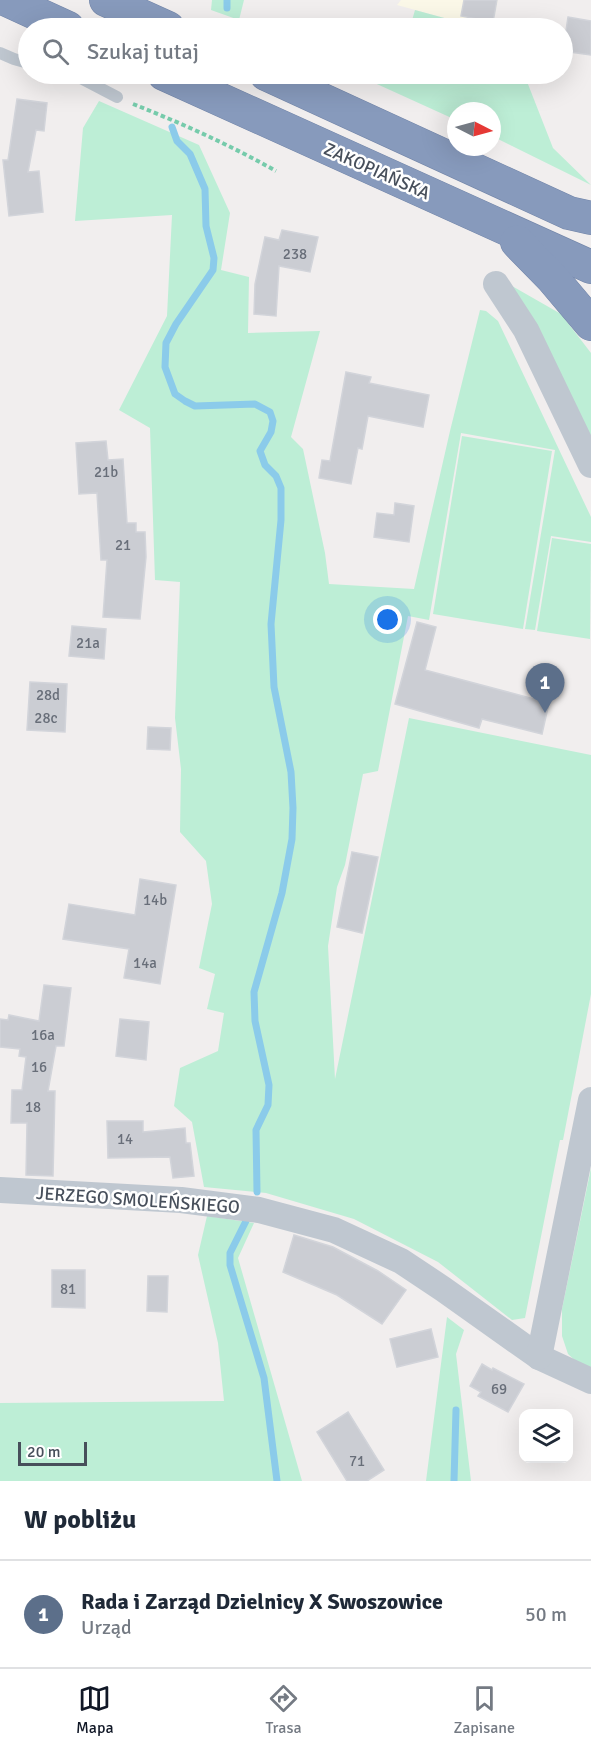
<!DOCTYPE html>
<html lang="pl">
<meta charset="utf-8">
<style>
body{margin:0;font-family:Signika,sans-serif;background:#f2f2f3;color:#1f2937}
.controls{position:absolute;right:18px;bottom:18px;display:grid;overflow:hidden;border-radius:12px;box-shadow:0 6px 24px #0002}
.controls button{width:54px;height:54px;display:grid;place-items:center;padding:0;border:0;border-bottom:2px solid #e0e1e3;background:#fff;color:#1f2937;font:30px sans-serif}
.compass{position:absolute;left:447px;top:102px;width:54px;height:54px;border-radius:50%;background:#fff;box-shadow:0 6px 24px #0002;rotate:96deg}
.scale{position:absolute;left:18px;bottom:15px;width:69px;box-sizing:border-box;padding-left:6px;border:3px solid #474f5b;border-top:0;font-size:16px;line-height:21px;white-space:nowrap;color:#474f5b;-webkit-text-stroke:4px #fff;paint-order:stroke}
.you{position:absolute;left:388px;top:620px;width:21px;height:21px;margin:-15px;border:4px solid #fff;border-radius:50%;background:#1a73e8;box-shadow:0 0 0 9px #1a73e833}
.badge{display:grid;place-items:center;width:39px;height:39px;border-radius:50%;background:#111827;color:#fff;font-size:20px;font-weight:700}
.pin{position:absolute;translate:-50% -50px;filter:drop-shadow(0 2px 3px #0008)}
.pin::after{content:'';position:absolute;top:32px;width:21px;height:18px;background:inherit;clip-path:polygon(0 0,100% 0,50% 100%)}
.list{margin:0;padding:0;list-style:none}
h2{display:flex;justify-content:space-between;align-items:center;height:78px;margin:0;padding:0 24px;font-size:26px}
h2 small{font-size:20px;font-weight:400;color:#747a83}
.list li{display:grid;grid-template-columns:39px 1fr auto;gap:18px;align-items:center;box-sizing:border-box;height:108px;padding:0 24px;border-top:2px solid #e0e1e3}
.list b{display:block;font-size:22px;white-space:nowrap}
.list p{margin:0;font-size:20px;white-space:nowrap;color:#747a83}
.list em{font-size:20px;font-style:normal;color:#747a83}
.icon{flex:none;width:33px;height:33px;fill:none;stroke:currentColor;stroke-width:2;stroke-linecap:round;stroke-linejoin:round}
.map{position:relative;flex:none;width:591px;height:1481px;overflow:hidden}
.search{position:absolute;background:#fff;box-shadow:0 6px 24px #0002;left:18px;right:18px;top:18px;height:66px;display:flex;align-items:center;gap:15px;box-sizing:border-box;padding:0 21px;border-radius:33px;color:#747a83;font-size:22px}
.sheet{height:186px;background:#fff}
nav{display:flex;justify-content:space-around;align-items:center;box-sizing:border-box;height:84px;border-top:2px solid #e0e1e3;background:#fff;font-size:16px;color:#747a83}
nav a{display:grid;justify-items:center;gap:3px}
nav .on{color:#111827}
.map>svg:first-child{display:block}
.commercial{fill:#fbf8e8}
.green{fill:#bdeed6}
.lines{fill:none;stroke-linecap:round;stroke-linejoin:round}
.stream{stroke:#8bcbea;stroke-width:7}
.building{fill:#cbcdd3;stroke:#d2d4da;stroke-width:1.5}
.highway-casing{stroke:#7285a8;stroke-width:34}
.path{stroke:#76cbab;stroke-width:4;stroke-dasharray:4.5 3;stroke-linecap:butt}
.lane{stroke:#bfc7d0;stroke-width:12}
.street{stroke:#bfc7d0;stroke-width:26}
.highway{stroke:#879abc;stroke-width:33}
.labels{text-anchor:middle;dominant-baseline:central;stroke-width:5;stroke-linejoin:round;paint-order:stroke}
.number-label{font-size:15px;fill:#686e79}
.street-label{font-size:18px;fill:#474f5b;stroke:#fff}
</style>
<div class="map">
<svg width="591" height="1481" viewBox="0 0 591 1481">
<rect width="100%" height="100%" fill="#f1eeee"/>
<path class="commercial" d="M401,0H498L492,28H481L397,5Z"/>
<g class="green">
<path d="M212,0H244L239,20L211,10Z"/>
<path d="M415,10L481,28H395L399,20L411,24Z"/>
<path d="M371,74H524L553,148L591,185L492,136V111H456V120L368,80Z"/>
<path d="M99,101L199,145L230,213L221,270L249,277L248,333L320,331L291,437L303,449L325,553L329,584L414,589L450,431L480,310L486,311L498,321L591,517V542L551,536L535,630L525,629L555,450L461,433L429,620L408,616L378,771L363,774L345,865L337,887L328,946L335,1079L409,718L591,755V994L564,1135L563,1140H560L525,1318L512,1320L438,1262L354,1219L266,1193L204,1187L192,1122L174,1106L180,1068L218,1051L224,1013L207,1009L215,974L199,968L212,904L206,861L180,832L181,769L175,718L180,582L155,580L150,428L119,410L167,316L172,215L75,221L83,128Z"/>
<path d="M512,286L561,314L591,353V443Z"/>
<path d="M462,436L552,451L523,629L433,614Z"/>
<path d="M552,538L591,544L590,639L537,631Z"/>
<path d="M591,1168V1369L580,1365L568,1354L562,1336V1309Z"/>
<path d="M207,1216L254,1223L238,1258L302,1481H0V1403L224,1401L218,1343L198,1255Z"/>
<path d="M447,1317L464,1330L456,1354L471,1481H426Z"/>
</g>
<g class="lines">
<g class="stream">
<path d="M227,8V0"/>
<path d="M172,127L177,141L190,154L205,189L206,226L214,258L213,270L176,324L166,343L165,367L175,394L185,401L195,406L255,404L270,412L273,421L271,432L260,451L265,465L276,476L281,488V520L271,624L274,687L291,772L293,808L292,839L282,893L254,992L255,1021L269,1085L268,1105L256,1130L257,1192"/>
<path d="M247,1219L230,1253V1265L264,1378L277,1481"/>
<path d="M454,1481L456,1410"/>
</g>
</g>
<g class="building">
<path d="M464,0H497L493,22L461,16Z"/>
<path d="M568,17L591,21V55L563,51Z"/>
<path d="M17,99L47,103L44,131L36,130L28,172L39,171L43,212L9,216L3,160H8Z"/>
<path d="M282,230L318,237L310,272L279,266L276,316L254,314L255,284L265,237L279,240Z"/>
<path d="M346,372L371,377L369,383L429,395L423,427L368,416L362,449L358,448L351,484L319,478L322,460L330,461Z"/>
<path d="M106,441L108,460L123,459L127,523H136V532H145L146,557L140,619L103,617L107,560H101L97,493L79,494L76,443Z"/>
<path d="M395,503L414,506L409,542L374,537L377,513L394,515Z"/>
<path d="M417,622L436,627L425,670L549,703L542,734L482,719L479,728L395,704Z"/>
<path d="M72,626L106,629L104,659L69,656Z"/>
<path d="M30,682L67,684L65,732L27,730Z"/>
<path d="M148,727L171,728L170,750L147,749Z"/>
<path d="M352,852L378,857L362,933L337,927Z"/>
<path d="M140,879L176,885L160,984L124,978L129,949L63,939L69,904L135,915Z"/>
<path d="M44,985L71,988L64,1046H56L48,1091H55L53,1176L26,1175L27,1123H11L12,1090H22L26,1057L19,1056L20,1049L0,1047V1019L8,1020L9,1015L39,1021Z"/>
<path d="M120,1019L149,1022L146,1060L116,1056Z"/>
<path d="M107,1121H143V1132L185,1128L186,1143H190L194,1176L173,1178L170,1157L108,1158Z"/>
<path d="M294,1235L333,1247L378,1271L406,1290L382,1324L337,1295L283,1272Z"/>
<path d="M52,1270H85V1308L52,1307Z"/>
<path d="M148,1276H168L167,1312L147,1311Z"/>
<path d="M431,1329L438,1357L397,1367L390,1339Z"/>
<path d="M482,1364L492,1370L493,1368L524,1384L508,1412L478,1396L481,1392L470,1386Z"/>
<path d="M348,1412L384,1470L367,1481H347L317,1432Z"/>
</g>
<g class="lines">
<defs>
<g id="highway">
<path d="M7,0L68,28"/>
<path d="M106,0L168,28"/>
<path d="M164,74L591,267"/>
<path d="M266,74L569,213L591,218"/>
<path d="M517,242L553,279L591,324"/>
</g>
</defs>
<use href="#highway" class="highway-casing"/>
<path class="path" d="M133,104C181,123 230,145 276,171"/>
<g class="lane">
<path d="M0,53L14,59L28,63"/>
<path d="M73,74L117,97"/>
</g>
<g class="street">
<path d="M496,284L526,330L591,465"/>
<path d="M0,1190L181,1200L259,1210L334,1230L401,1261L443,1289L539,1357L591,1381"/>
<path d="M539,1357L591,1100"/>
</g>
<use href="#highway" class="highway"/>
</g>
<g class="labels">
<g class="number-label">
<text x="295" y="254">238</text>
<text x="106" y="472">21b</text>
<text x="123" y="545">21</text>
<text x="88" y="643">21a</text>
<text x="48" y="695">28d</text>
<text x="46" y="718">28c</text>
<text x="155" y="900">14b</text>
<text x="145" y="963">14a</text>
<text x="43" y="1035">16a</text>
<text x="39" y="1067">16</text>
<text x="33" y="1107">18</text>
<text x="125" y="1139">14</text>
<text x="68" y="1289">81</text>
<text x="499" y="1389">69</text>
<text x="357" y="1461">71</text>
</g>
<g class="street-label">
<text transform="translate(377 171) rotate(24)">ZAKOPIAŃSKA</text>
<text transform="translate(138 1200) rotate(4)">JERZEGO SMOLEŃSKIEGO</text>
</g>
</g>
</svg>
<div class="controls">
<button><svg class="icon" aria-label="layers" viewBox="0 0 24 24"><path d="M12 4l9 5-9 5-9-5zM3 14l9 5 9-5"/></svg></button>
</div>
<svg class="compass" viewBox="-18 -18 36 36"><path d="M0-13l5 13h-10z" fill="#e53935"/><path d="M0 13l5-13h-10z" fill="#747a83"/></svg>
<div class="scale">20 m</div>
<div class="you"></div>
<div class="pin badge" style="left:545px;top:713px;background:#5c6f8a">1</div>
<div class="search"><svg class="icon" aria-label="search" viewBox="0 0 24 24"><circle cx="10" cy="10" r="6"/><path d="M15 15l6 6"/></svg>Szukaj tutaj</div>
</div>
<section class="sheet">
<h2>W pobliżu<small></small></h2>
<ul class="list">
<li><span class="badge" style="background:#5c6f8a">1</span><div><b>Rada i Zarząd Dzielnicy X Swoszowice</b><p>Urząd</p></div><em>50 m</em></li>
</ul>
</section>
<nav>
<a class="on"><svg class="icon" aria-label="map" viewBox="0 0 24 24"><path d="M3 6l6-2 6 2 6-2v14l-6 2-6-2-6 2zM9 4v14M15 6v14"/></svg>Mapa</a>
<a><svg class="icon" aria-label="directions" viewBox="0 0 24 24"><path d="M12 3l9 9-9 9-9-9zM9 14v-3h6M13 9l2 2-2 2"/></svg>Trasa</a>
<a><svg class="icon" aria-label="saved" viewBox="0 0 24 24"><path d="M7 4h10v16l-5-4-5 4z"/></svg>Zapisane</a>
</nav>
